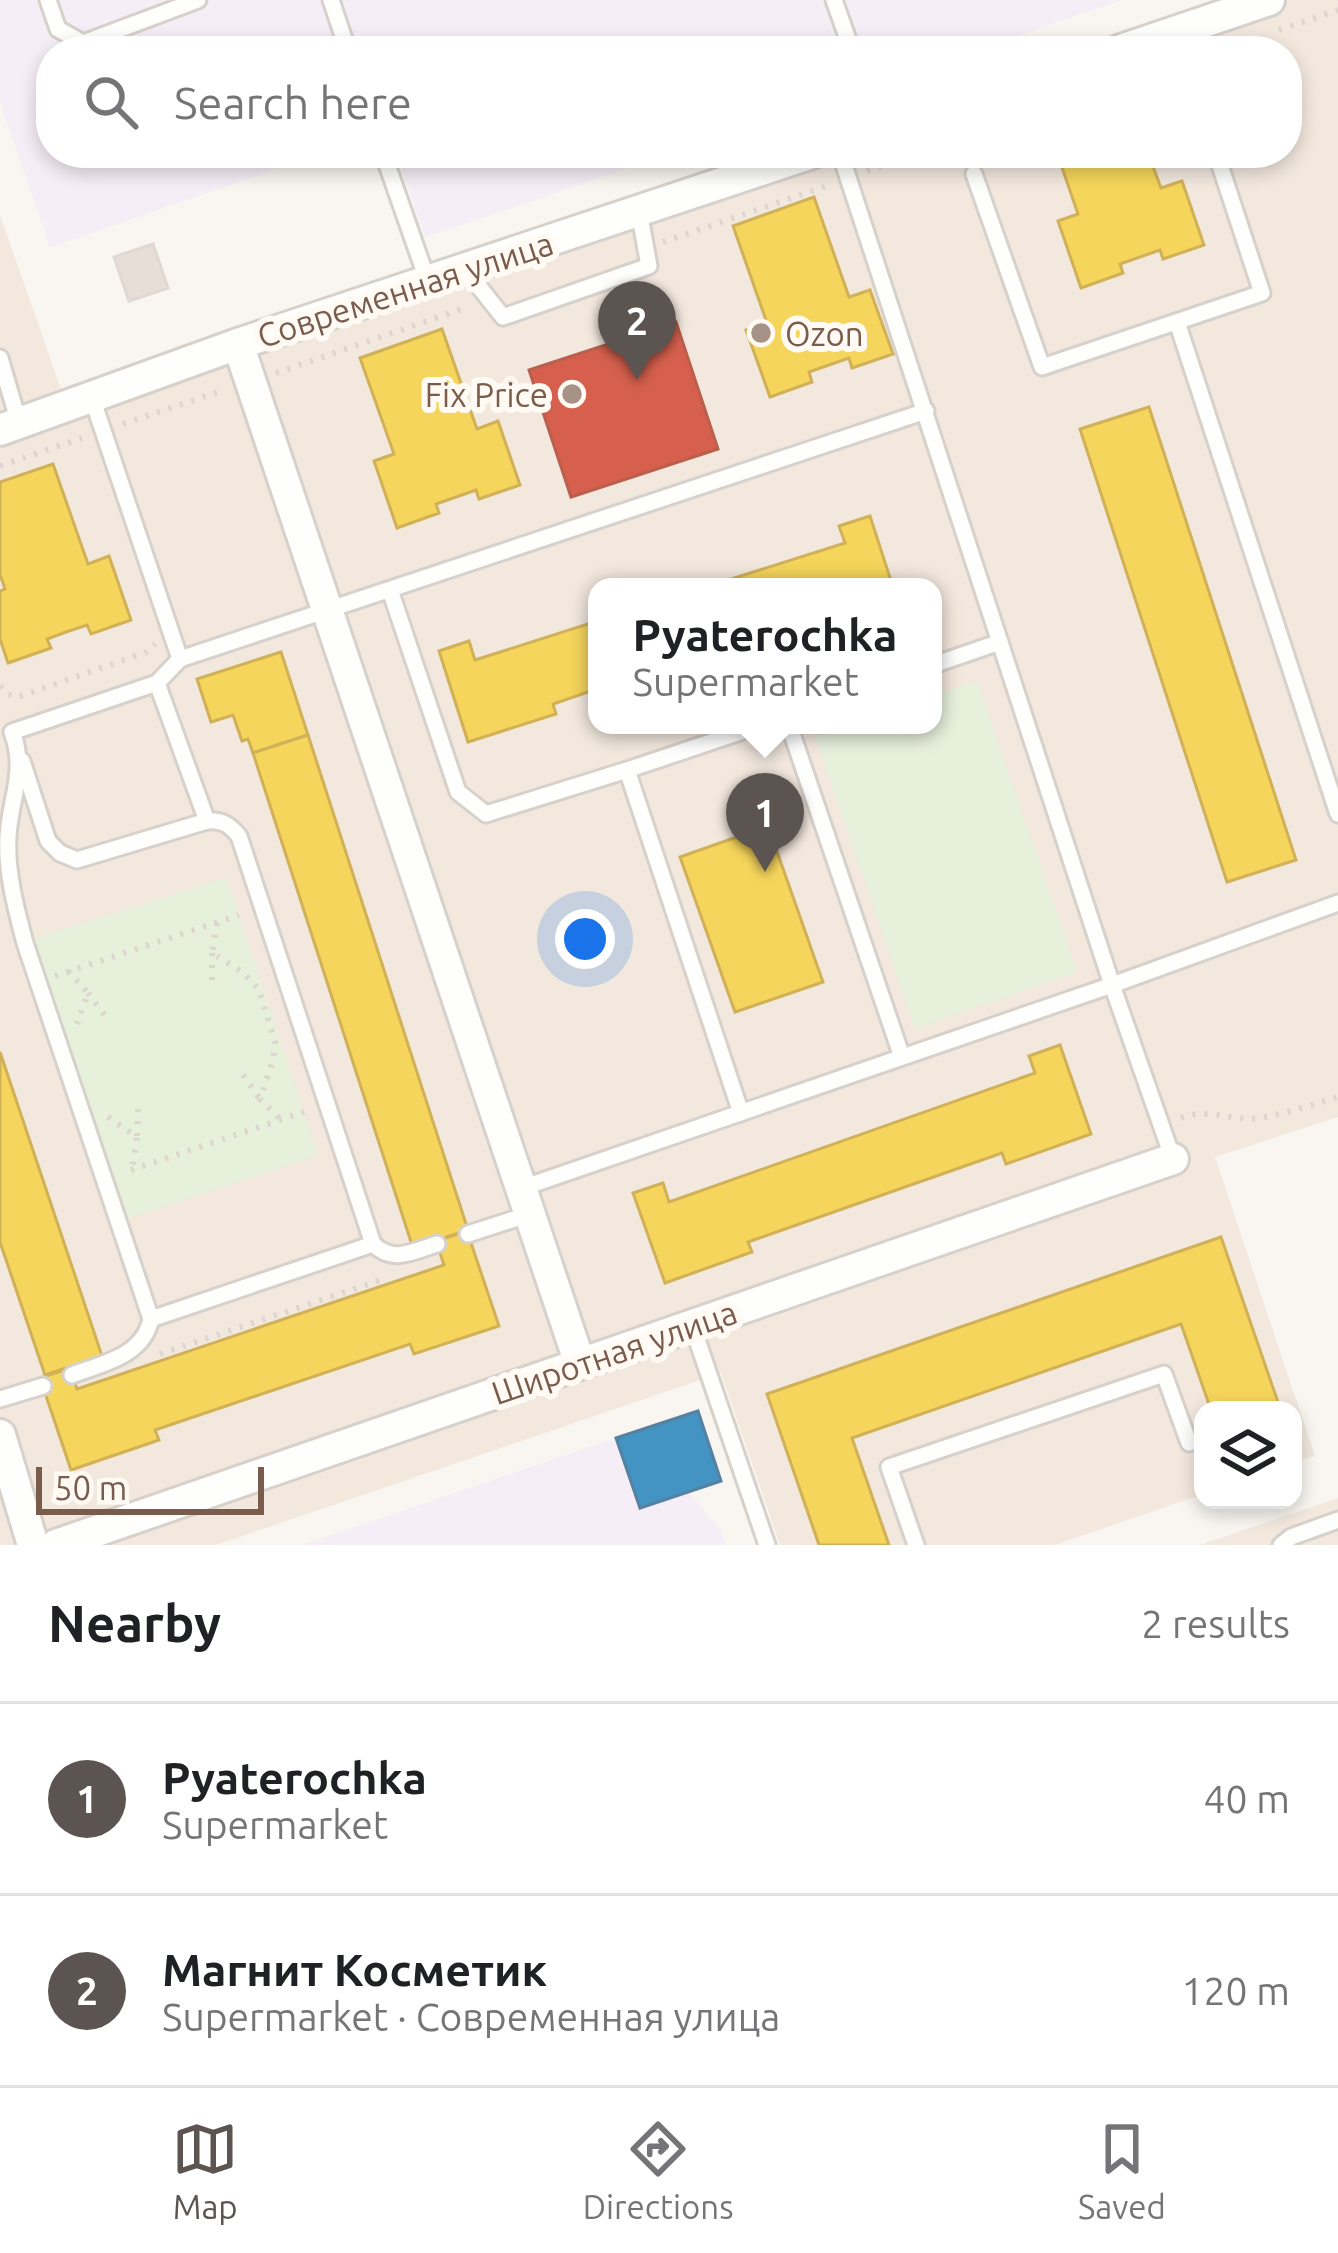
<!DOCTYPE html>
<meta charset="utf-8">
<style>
body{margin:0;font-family:Ubuntu,sans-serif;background:#f2f2f2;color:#202124}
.controls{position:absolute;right:36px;bottom:36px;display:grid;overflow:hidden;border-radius:24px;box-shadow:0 6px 18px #0003}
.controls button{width:108px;height:108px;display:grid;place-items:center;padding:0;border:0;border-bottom:3px solid #e0e0e0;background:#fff;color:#202124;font:60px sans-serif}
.scale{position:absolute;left:36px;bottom:30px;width:228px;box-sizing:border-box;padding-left:12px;border:6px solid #7a5c4d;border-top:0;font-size:33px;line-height:42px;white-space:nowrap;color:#7a5c4d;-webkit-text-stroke:9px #fffaf3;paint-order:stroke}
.you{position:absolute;left:585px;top:939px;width:42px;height:42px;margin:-30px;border:9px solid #fff;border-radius:50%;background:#1a73e8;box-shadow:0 0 0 18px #1a73e833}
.badge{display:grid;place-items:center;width:78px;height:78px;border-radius:50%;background:#5c5450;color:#fff;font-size:39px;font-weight:700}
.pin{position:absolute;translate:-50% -99px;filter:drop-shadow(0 3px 6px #0008)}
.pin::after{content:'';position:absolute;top:63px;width:42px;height:36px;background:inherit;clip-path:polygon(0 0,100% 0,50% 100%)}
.popup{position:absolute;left:588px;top:578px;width:354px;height:156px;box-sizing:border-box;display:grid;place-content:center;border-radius:24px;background:#fff;filter:drop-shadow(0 3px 9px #0005);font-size:39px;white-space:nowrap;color:#757577}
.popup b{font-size:45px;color:#202124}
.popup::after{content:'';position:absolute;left:50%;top:100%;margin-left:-24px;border:24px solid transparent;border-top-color:#fff}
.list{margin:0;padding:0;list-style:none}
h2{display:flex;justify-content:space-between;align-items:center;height:156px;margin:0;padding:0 48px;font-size:51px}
h2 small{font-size:39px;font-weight:400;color:#757577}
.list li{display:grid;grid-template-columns:78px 1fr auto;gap:36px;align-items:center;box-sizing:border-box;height:192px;padding:0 48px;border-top:3px solid #e0e0e0}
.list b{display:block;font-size:45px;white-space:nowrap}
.list p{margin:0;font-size:39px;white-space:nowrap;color:#757577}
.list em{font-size:39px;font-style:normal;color:#757577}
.icon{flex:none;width:66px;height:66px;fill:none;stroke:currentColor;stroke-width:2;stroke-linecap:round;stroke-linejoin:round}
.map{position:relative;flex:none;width:1338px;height:1545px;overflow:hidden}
.search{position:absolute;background:#fff;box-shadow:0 6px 18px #0003;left:36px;right:36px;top:36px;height:132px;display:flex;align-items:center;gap:30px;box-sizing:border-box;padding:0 42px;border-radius:48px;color:#757577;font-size:45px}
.sheet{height:540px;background:#fff}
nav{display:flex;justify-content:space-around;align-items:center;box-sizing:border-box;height:168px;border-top:3px solid #e0e0e0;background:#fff;font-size:33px;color:#757577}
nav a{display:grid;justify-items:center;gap:6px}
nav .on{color:#5c5450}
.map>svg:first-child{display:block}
.residential{fill:#f2e8de;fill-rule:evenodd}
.education{fill:#f6eef6}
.green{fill:#e7f0db}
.homes{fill:#f6d55c;stroke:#d1b158;stroke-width:3}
.shops{fill:#d6604d;stroke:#ba5f4d;stroke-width:3}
.schools{fill:#4393c3;stroke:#5482a0;stroke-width:3}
.building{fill:#e6ded7;stroke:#e2d8d2;stroke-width:3}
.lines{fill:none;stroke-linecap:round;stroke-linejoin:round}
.lane-casing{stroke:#d7d1cb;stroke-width:21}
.street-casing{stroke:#d7d1cb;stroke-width:36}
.path{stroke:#dcd5d0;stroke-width:6;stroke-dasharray:3 9;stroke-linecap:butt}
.lane{stroke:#fefefd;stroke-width:15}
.street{stroke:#fefefd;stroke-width:30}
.poi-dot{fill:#a69286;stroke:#fffaf3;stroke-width:4.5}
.labels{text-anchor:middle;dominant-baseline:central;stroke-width:12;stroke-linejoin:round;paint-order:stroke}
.street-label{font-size:33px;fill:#7a5c4d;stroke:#fffaf3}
.poi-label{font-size:33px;fill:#7a5c4d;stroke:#fffaf3;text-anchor:start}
</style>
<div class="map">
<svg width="1338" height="1545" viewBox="0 0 1338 1545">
<rect width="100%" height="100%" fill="#f9f5f0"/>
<g class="residential">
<path d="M1270,0H1338V1117L1215,1157L1315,1456L1293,1463V1410H1203V1494L1055,1545H780L721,1373L216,1545H0V215L71,418L832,153H1287V51H1124ZM597,587H933V725H597Z"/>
<path d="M1338,1498V1545H1200Z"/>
</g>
<g class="education">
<path d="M0,0H1122L973,51H51V153H324L50,247L0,102Z"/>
<path d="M396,153H673L425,237Z"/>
<path d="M616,1438L640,1508L688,1491L721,1530L726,1545H302Z"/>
</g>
<g class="green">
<path d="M977,681L1077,972L915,1028L815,736L847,725H933V696Z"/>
<path d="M226,877L318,1155L126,1219L34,939Z"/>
</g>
<g class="homes">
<path d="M1057,153H1148L1161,188L1182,181L1204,245L1163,259L1160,250L1120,264L1123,273L1081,288L1058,221L1078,214Z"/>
<path d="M814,197L849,297L870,290L893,354L852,368L849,358L809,372L812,382L770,397L746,330L767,323L733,226Z"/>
<path d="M442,329L477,429L498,421L520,485L479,499L476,490L436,504L439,513L397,528L374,461L394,454L360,358Z"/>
<path d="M1149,407L1296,860L1227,882L1080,429Z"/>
<path d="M53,464L88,564L109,556L131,620L91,634L87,625L66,632L47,639L51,648L8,663L0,639V591L5,589L0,574V482Z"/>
<path d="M870,516L893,587H706L845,543L839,526Z"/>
<path d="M597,621V689L553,704L556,714L468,742L439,651L469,641L475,660Z"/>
<path d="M281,652L308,735L253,753L248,739L242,741L233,715L211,722L197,679Z"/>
<path d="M308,735L468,1230L413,1248L253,753Z"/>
<path d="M768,826L823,982L735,1012L680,857Z"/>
<path d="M1060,1045L1091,1134L1006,1164L1002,1153L748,1242L752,1252L665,1283L633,1193L663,1183L669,1202L1035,1073L1029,1056Z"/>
<path d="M0,1052L102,1356L45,1375L0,1242Z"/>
<path d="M467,1231L499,1326L414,1354L410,1344L155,1430L159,1440L71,1470L40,1378L70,1368L77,1389L444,1265L436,1241Z"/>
<path d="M1221,1237L1280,1408L1211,1410L1181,1324L852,1438L889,1545H819L767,1394Z"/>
</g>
<path class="shops" d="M676,322L718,449L571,497L529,370Z"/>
<path class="schools" d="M698,1411L721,1481L640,1508L616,1438Z"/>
<path class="building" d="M153,244L168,288L129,301L114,257Z"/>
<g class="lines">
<defs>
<g id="lane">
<path d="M48,0L58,29L83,43L198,0"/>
<path d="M331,0L348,51"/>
<path d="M834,0L852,51"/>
<path d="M383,153L428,282"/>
<path d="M840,153L1112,985L1173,1159"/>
<path d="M974,174L1042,367L1262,293L1216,153"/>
<path d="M465,269L503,317L649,266L639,211"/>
<path d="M1177,322L1338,814"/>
<path d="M0,358L19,423"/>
<path d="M92,398L180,659"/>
<path d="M390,590L458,792L486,814L627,770"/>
<path d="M933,665L1000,642"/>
<path d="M157,683L207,821C222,820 229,824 239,836L373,1244L151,1319L25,943C16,909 6,872 8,837C10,798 27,771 12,732L157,683L180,659L926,411"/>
<path d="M789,725L902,1057"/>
<path d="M22,761L48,841L60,853L77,860L207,821"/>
<path d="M741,1113L627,770L761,725"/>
<path d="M522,1188L1112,985L1338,903"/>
<path d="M468,1234L530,1214"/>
<path d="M373,1244C393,1264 414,1251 437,1244"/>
<path d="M692,1325L767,1545"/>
<path d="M72,1375C104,1363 143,1356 151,1319"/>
<path d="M0,1399L43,1386"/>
<path d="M916,1545L889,1467L1164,1374L1189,1443"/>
<path d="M1281,1545L1291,1537L1338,1520"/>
</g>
<g id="street">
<path d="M1118,51L1269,0"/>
<path d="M238,344L580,1364"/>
<path d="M0,430L238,344L812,153"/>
<path d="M0,1435L33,1545"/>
<path d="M56,1545L1173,1159"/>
</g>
</defs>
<use href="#lane" class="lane-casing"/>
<use href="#street" class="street-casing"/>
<g class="path">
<path d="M1279,30L1338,10"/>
<path d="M867,171L920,153"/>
<path d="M663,242L832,184"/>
<path d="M276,373L468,307"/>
<path d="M123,424L224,390"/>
<path d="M0,466L82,438"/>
<path d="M0,686L7,694L18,697L147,652L155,644"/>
<path d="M217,923L212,953L241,971L259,990L275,1042L273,1060L260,1099L281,1120"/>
<path d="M68,971L88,993L77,1024"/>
<path d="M55,976L239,915"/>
<path d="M212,980V953"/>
<path d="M88,993L105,1016"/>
<path d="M243,1075L260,1099"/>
<path d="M108,1117L137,1137L132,1170"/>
<path d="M1181,1118C1208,1107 1234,1122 1260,1118C1286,1114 1313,1104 1338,1097"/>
<path d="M137,1136L138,1109"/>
<path d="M131,1170L304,1112"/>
<path d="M160,1354L387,1278"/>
</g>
<use href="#lane" class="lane"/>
<use href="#street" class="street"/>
</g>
<g class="poi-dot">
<circle cx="761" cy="333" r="12"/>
<circle cx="572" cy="394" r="12"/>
</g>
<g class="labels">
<g class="street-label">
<text transform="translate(405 289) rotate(-18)">Современная улица</text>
<text transform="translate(614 1352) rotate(-19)">Широтная улица</text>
</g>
<g class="poi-label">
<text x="785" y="333">Ozon</text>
<text x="548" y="394" text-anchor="end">Fix Price</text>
</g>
</g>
</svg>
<div class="controls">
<button><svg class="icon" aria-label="layers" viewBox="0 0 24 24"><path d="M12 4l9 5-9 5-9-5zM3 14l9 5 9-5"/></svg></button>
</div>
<div class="scale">50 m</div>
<div class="you"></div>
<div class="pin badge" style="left:765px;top:872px">1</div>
<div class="popup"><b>Pyaterochka</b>Supermarket</div>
<div class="pin badge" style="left:637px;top:380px">2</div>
<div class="search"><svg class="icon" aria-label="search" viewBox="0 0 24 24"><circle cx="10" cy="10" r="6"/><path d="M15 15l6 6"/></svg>Search here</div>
</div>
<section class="sheet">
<h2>Nearby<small>2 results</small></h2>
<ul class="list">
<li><span class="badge">1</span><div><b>Pyaterochka</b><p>Supermarket</p></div><em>40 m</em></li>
<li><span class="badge">2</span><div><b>Магнит Косметик</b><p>Supermarket · Современная улица</p></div><em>120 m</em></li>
</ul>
</section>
<nav>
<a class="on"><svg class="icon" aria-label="map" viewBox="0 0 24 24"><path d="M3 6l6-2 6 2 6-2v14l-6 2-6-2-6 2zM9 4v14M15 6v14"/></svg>Map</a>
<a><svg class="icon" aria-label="directions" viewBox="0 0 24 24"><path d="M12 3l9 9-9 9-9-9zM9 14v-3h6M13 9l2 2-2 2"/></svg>Directions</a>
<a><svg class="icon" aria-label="saved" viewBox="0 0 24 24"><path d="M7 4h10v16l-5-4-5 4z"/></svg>Saved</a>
</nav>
